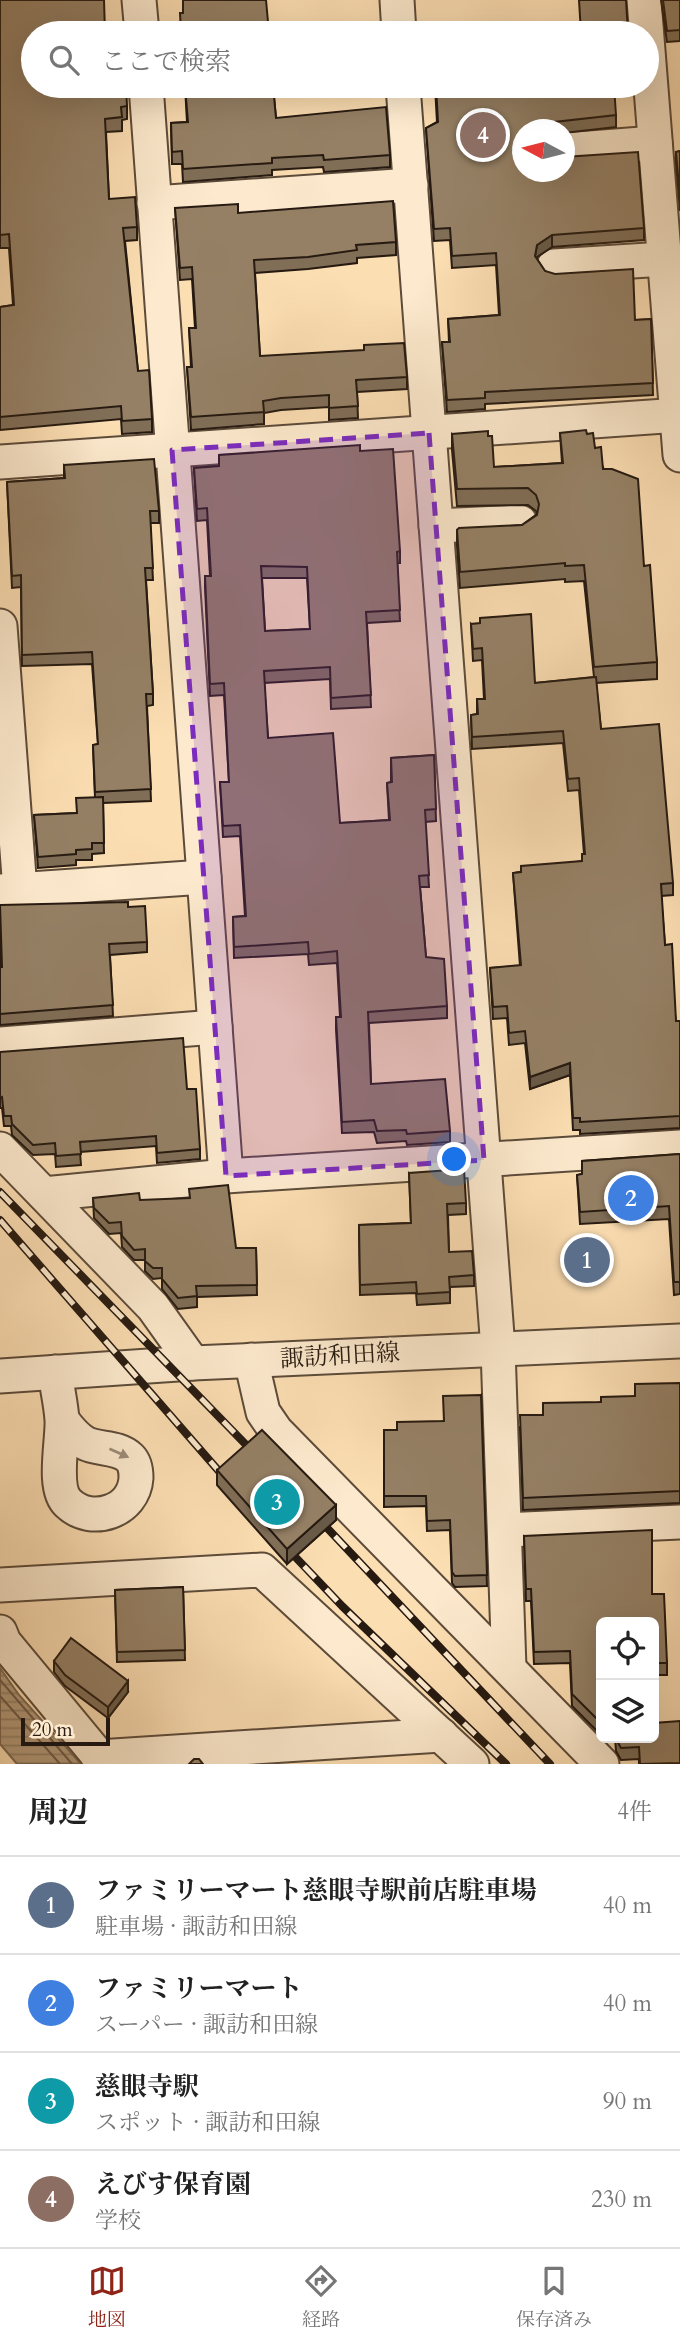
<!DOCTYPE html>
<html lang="ja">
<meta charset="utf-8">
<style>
body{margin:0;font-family:Cardo,"Noto Serif JP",serif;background:#f2f2f2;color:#222}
.controls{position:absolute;right:21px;bottom:21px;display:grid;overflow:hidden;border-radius:10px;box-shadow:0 7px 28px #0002}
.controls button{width:63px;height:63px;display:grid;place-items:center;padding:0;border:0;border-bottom:2px solid #e0e0e0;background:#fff;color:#222;font:35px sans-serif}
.compass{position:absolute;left:512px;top:119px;width:63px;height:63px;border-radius:50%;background:#fff;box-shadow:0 7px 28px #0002;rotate:277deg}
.scale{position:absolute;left:21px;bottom:18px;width:89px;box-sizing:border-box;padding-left:7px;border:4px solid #261a11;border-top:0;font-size:19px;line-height:24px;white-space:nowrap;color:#261a11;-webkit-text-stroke:5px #fdeace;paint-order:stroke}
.you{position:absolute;left:455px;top:1160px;width:24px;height:24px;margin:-18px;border:5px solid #fff;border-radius:50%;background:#1a73e8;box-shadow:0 0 0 10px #1a73e833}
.badge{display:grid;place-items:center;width:46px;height:46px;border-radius:50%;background:#8f2418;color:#fff;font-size:23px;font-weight:700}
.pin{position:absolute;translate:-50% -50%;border:4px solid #fff;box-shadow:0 2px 7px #0006}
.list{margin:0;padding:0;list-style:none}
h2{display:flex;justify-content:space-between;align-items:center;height:91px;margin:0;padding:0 28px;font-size:30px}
h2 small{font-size:23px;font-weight:400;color:#767676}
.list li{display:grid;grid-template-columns:46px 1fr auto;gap:21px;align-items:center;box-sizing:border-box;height:98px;padding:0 28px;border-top:2px solid #e0e0e0}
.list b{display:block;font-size:26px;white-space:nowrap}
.list p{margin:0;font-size:23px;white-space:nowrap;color:#767676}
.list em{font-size:23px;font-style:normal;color:#767676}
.icon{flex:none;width:38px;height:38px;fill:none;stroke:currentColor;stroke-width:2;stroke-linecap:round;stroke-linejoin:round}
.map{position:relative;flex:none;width:680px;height:1764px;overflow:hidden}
.search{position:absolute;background:#fff;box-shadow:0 7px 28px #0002;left:21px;right:21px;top:21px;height:77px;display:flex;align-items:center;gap:18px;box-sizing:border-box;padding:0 24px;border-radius:38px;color:#767676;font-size:26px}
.sheet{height:483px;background:#fff}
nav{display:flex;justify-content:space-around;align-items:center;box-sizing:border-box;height:98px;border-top:2px solid #e0e0e0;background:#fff;font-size:19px;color:#767676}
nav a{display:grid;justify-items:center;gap:4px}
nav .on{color:#8f2418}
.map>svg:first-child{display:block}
.water{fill:url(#water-rules);stroke:#7b6751;stroke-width:2}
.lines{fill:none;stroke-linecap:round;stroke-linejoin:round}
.shore{stroke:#6c5a46;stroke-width:2}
.minor-casing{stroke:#5c4b3a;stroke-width:37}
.minor{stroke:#fdeace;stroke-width:33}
.rail-casing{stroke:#261a11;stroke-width:8}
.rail{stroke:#fdeace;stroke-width:5;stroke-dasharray:16;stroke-linecap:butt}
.wall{fill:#806e57;stroke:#261a11;stroke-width:2;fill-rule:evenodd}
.shaded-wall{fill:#685a47;stroke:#261a11;stroke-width:2}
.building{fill:#958065;stroke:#261a11;stroke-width:2;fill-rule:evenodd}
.oneway{fill:#9c8c79}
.marked{fill:#7b2cbf;fill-opacity:0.2;stroke:#7b2cbf;stroke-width:5;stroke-dasharray:14 9;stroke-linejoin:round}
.labels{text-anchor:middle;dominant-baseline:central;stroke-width:6;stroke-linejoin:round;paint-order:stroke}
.street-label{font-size:24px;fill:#261a11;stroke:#fdeace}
</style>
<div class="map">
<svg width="680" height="1764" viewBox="0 0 680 1764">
<defs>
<pattern id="water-rules" width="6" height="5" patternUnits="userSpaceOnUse" patternTransform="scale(1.75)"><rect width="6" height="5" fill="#b39b7c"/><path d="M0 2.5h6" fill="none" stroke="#917e64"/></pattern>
</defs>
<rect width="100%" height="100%" fill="#fcdeb3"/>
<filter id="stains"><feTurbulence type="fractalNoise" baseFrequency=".00286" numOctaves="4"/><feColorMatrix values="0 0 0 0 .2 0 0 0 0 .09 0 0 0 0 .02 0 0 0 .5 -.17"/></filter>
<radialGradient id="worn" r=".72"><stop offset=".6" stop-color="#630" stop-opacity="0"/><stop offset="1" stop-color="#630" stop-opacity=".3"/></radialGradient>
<path class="water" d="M0,1668L19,1695L81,1764H17L0,1744Z"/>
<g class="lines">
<g class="shore">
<path d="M0,1680L72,1764"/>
<path d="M0,1696L60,1764"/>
</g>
<defs>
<g id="minor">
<path d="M139,0L142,33"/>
<path d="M397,0L399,33"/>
<path d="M644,0L680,455"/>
<path d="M146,86L226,1176"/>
<path d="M403,86L498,1349L509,1668"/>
<path d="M564,150L655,143"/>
<path d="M154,203L411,185"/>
<path d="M554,266L664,259"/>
<path d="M0,462L680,415"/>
<path d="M436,526L520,522"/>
<path d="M0,626L20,890"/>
<path d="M0,891L204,877"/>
<path d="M0,1044L215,1027"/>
<path d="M0,1149L153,1307L193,1363"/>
<path d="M44,1194L226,1176L680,1147"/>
<path d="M251,1360L263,1412L276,1431L602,1764"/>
<path d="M55,1372C57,1388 61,1404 62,1420C63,1441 52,1488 68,1503C92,1526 134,1511 136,1478C136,1471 135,1463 130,1458C118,1446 98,1450 85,1443C76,1438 68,1428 62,1420"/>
<path d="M0,1376L193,1363L680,1341"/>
<path d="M505,1530L680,1522"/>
<path d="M0,1585L262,1570L472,1764"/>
<path d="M0,1632L4,1642L105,1764"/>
<path d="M98,1757L441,1735"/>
</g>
</defs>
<use href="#minor" class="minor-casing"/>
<use href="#minor" class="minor"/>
<defs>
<g id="rail">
<path d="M0,1192L259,1458"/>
<path d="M0,1220L231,1485"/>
<path d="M313,1513L550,1764"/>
<path d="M282,1543L342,1606L506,1764"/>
</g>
</defs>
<use href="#rail" class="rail-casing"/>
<use href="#rail" class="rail"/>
</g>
<g class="wall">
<path d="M0,0L33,33L127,106V119L122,120V131L106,132L109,199L137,227V240L125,241L138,371L152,419V432L122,434L121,419L0,430V307L13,305L9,248H0Z"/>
<path d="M661,0H680V41L667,42Z"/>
<path d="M185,86H273L276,118L390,155V167L324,172L323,167L272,170V175L183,182L182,164H172L171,123L187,122Z"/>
<path d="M435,86H515L616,115V127L564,133V130H522L644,228V240L552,247L537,257V259L545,271L635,320L651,319L653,395L485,404V409L447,412L442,342H449L448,319L499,315L496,265L452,268L450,240L434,241L426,128L437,122Z"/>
<path d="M680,151V211L676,163V152Z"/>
<path d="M175,208L238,213L396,242V255L357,258V263L308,269L255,273L260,356L407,377V389L357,392L358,418L329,420V407L281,410L264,413V424L191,430L187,367H191L189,328H195L192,279L180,280Z"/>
<path d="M560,433L587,434L595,448L644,566L657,662V679L596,683L601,729L673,883V895L661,896L665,945L676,1021H680V1128L580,1134V1130H573L570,1075L530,1089L525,1043L509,1045L507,1018L493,1019L490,968L520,966L513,873L582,861L584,854L579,790L568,791L563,743L472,749L471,715L477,714V699H484L482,660L473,661L471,624L535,683L594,677L584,581L565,582V579L460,588L457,546V530L522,525L537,514L536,511L528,505L457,506L452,450V434L494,467L562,463Z"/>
<path d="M360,451L400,551V563H397L400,621L367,623L371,707L331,709L330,679L264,683L268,738L340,823L389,820L387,783L391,782V758L434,755L436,821L425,822L429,887H420L426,957L447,1006V1018L369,1023L371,1084L450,1131V1142L407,1145L406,1141L377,1143L374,1132L342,1133L336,1029V1017H340L337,963L309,965L308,954L234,958L233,917L245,916L240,836L223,837L220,782H229L224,695L210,696L205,587V576H210L207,520L197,521L194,468L219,466V455ZM262,578H307L310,629L265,631Z"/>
<path d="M64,465L159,511V523H150L153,580H146L153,694V705L147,706L151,801L103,803L104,853L92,854V860H76V865L38,868L34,815L76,813L95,798L93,745L98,744L92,664L22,666L21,587L12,588L7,482L64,478Z"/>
<path d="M0,905L128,907L147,942V952L110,955L113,1016L0,1025V967H1Z"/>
<path d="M0,1052L187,1089L200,1149V1159L157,1163L156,1146L80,1152L81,1165L56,1167L55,1154L33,1155L12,1135L11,1126H4L2,1108H0Z"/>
<path d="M680,1154V1294L674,1295L669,1219L580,1224L577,1175L582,1174V1161Z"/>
<path d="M409,1173L466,1203V1214L448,1215L449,1252L474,1275V1286L450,1287V1303L417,1305L416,1293L360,1295L359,1225L411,1223Z"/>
<path d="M93,1198L140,1200L236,1248H256L257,1295L197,1297V1307L178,1309L162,1289V1278L153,1279L145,1271V1260H134L122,1247L121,1233L109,1234L94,1218Z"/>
<path d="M680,1383V1503L523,1510L520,1427L543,1415L601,1402L635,1396Z"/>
<path d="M481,1395L487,1586L455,1587L452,1583L450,1530L427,1531L426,1506L384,1507V1430H397L444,1421Z"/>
<path d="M217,1470L336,1520L287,1564L217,1485Z"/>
<path d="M524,1536L652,1594L667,1663V1675H654V1622H601V1730H596L572,1706L570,1663L534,1664L531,1601H526Z"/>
<path d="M183,1587L185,1660L117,1662L115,1590Z"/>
<path d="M54,1661L128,1692L108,1718L65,1686L54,1672Z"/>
<path d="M680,1721V1764H639V1759L621,1760L616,1751L615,1738H654Z"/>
</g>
<g class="shaded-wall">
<path d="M554,122V130H547Z"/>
<path d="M552,235V247L537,257L535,268V256L537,245Z"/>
<path d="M570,1063V1075L530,1089V1077Z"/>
<path d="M336,1505V1520L287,1564V1549Z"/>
<path d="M128,1681V1692L108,1718V1707Z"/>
</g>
<g class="building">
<path d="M0,0H104L105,33H33V86H126L127,106L121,107L122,117L105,119L109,199L135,197L137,227L123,228L138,371L149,370L152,419L122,421L121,406L0,417V307L14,305L9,234L0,235Z"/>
<path d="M183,0H266L269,33H181L180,13H183Z"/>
<path d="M579,0H626L628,33H581Z"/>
<path d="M663,0H680V30L667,31Z"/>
<path d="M185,86H273L276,118L386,107L390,155L324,160L323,155L272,158V163L183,169L182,151L172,152L171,123L188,122Z"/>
<path d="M436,86H614L616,115L554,122L547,130H522V172H564V157L638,152L644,228L552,235L537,245L535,256L545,271L555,274L633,269L635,320L651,319L653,383L485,392V398L447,400L442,342H450L448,319L500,315L496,253L452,256L450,228L434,229L426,128L438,122Z"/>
<path d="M680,151V199L676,152Z"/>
<path d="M393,201L396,242L356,245L357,250L308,257L254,260L260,356L364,350V345L404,343L407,377L356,380L358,406L329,408V395L281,398L263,401L264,412L191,417L187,367H192L189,328H196L192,267L180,268L175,208L238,204V213Z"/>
<path d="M586,430L587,434L593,433L595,448L601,447L603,469H612L638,479L644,566L650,565L657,662L594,667L584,565L565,566V563L460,572L457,530L459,528L522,525L537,515L539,504L536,495L528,488L457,489L452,434L488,431V436H492L494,467L563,463L560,433Z"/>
<path d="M360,445V451L393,449L400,551L397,552L400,610L366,612L371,695L331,698L330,667L264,671L268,738L333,733L340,823L390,820L387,783L392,782L391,758L434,755L436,809L425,810L429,875L419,876L426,957L444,959L447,1006L368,1012L371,1084L445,1079L450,1131L407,1134L406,1130L377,1131L374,1120L342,1122L336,1017H341L337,951L309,954L308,942L234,947L233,917L246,916L240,825L223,826L220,782H229L224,683L210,684L205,576H211L207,508L197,509L194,468L219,466V455ZM261,566L307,567L310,629L265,631Z"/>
<path d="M154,459L159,511H150L153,568H145L153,694H146L151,789L95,792L93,745L98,744L92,652L22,655L21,575L12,576L7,482L65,478L64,465Z"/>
<path d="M531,614L535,683L596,677L601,729L659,724L673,883L661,884L665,945L672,944L676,1021H680V1116L580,1122V1118H573L570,1063L530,1077L525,1031L509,1033L507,1006L493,1007L490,968L521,965L513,873L521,872V866L582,861V854H585L579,778L568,779L563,731L472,737L471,715L478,714L477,699H485L482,648L473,649L471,624L480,623V618Z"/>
<path d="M103,797L104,843H92V849L76,850V854L38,857L34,815L77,813L76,798Z"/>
<path d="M128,902V907L145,906L147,942L109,944L113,1005L0,1014V967H2L0,905Z"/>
<path d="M183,1038L187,1089H196L200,1149L157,1153L156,1136L80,1142L81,1154L56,1156L55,1143L33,1145L12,1124L11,1116H4L2,1097L0,1098V1052Z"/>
<path d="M680,1154V1282H674L669,1206L580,1212L577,1175L582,1174V1161Z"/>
<path d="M464,1169L466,1203L447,1204L449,1252L472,1251L474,1275L449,1277L450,1292L417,1294L416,1282L360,1285L359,1225L411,1223L409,1173Z"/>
<path d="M228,1185L236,1248H256L257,1285L196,1286L197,1296L178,1298L162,1279V1268H153L145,1261V1249L134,1250L122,1236L121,1222L109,1223L94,1208L93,1198L139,1193L140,1200L190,1198L189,1189Z"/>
<path d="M680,1383V1491L523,1498L520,1415H543V1403L601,1402V1397L635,1396V1384Z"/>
<path d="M481,1395L487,1575L455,1576L452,1572L450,1520L427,1521L426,1496H384V1430H397V1422L444,1421L443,1396Z"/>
<path d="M262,1430L336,1505L287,1549L217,1470Z"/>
<path d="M652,1530V1594H664L667,1663H654V1622H601V1718H596L572,1694L570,1651L534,1652L531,1589H526L524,1536Z"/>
<path d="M183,1587L185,1650L117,1652L115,1590Z"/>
<path d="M71,1638L128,1681L108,1707L65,1675L54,1661Z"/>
<path d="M680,1721V1763L640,1764L639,1747L621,1748L616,1739V1738H654V1723Z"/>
<path d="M194,1759H199L203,1764H189Z"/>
</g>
<defs><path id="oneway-solid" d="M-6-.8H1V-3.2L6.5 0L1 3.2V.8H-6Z" transform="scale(1.75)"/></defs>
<use class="oneway" href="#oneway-solid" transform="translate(119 1453) rotate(24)"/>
<path class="marked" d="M429,433L484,1160L226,1176L172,450Z"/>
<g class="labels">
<g class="street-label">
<text transform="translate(340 1356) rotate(-3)">諏訪和田線</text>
</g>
</g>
<rect width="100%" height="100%" filter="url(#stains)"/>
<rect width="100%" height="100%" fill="url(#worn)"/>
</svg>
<div class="controls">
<button><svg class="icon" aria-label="locate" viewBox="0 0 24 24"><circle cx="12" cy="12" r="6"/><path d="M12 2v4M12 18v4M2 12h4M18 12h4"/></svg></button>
<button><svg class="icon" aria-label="layers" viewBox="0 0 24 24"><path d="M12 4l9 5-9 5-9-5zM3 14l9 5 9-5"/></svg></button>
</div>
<svg class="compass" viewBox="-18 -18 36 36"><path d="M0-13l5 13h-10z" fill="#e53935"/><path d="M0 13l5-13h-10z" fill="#767676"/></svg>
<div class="scale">20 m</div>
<div class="you"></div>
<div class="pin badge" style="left:587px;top:1260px;background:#5c6f8a">1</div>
<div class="pin badge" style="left:631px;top:1198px;background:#3f7fe0">2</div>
<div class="pin badge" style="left:277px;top:1502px;background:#0f9aa8">3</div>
<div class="pin badge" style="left:483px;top:135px;background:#8d6e63">4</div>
<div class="search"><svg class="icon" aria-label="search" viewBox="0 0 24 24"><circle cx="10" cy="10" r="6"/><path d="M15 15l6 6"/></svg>ここで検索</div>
</div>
<section class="sheet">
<h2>周辺<small>4件</small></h2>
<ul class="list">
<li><span class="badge" style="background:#5c6f8a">1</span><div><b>ファミリーマート慈眼寺駅前店駐車場</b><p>駐車場 · 諏訪和田線</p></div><em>40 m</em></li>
<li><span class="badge" style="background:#3f7fe0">2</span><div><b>ファミリーマート</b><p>スーパー · 諏訪和田線</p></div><em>40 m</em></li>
<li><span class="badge" style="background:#0f9aa8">3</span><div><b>慈眼寺駅</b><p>スポット · 諏訪和田線</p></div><em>90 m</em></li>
<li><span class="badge" style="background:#8d6e63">4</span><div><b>えびす保育園</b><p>学校</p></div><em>230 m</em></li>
</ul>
</section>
<nav>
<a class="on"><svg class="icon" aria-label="map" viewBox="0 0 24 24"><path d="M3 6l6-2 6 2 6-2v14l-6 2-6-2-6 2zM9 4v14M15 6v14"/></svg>地図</a>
<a><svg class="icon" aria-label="directions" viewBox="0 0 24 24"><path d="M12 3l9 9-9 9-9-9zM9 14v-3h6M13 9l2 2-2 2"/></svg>経路</a>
<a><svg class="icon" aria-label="saved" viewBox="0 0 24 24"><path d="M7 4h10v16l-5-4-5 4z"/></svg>保存済み</a>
</nav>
